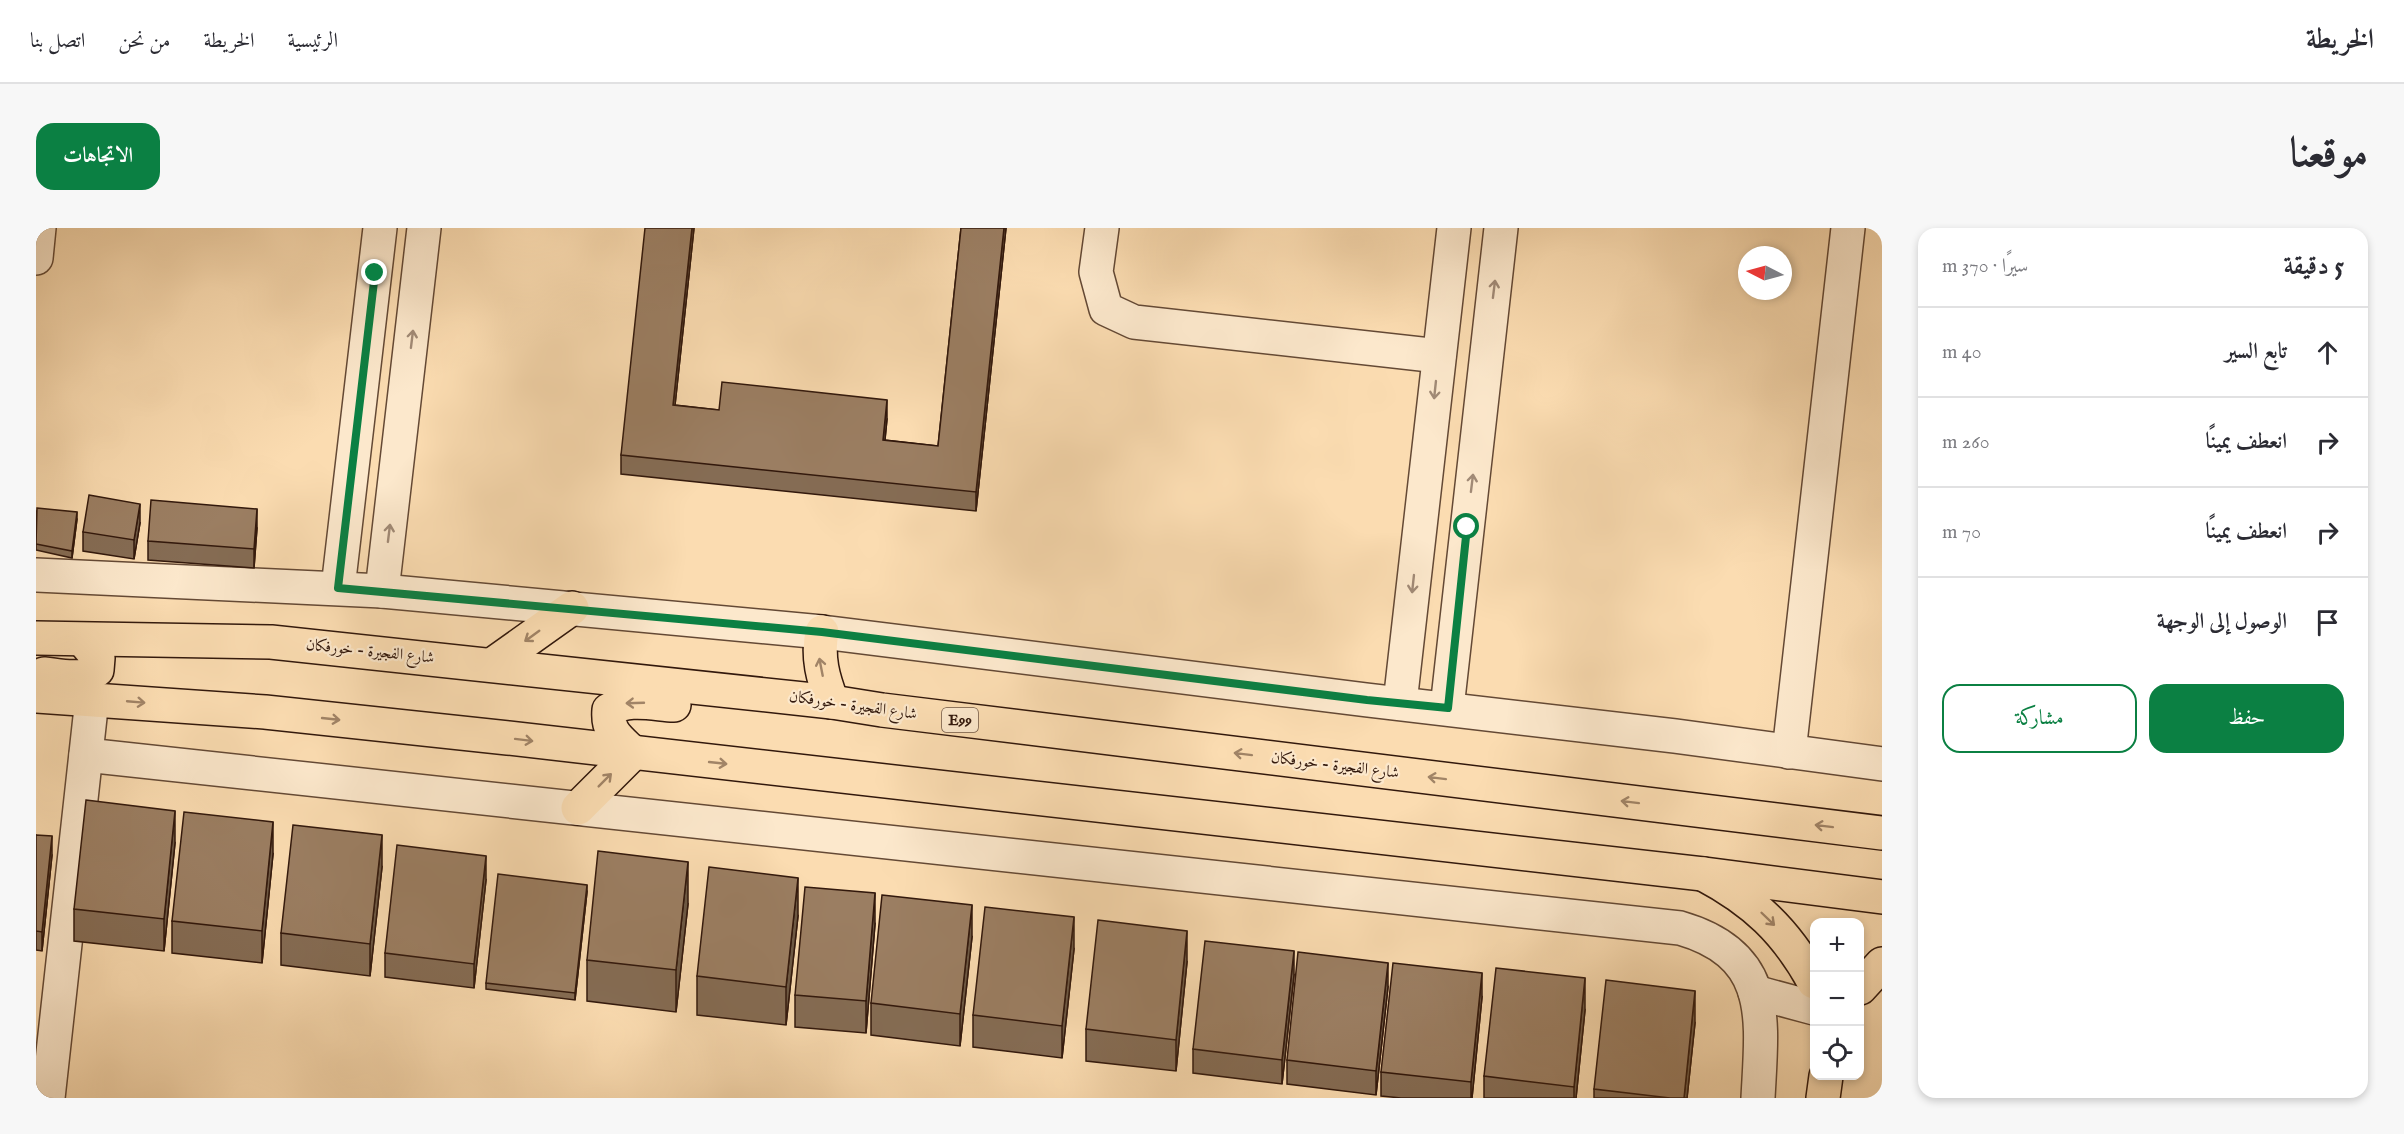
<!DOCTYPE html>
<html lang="ar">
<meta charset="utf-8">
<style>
body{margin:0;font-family:"IM FELL English",Amiri,serif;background:#f7f7f7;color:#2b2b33;direction:rtl}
.controls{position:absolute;right:18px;bottom:18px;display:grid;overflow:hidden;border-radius:12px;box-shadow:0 3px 9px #0003}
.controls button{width:54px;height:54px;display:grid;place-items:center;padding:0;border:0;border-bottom:2px solid #e1e1e2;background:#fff;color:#2b2b33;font:30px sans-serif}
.compass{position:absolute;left:1702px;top:18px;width:54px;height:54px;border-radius:50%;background:#fff;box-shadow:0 3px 9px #0003;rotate:276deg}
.stop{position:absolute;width:18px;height:18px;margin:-14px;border:4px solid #0b8043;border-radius:50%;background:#fff}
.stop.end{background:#0b8043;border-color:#fff;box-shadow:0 2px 6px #0008}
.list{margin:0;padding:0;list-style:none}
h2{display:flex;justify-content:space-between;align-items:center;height:78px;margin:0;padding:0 24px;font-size:26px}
h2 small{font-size:20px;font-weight:400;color:#7c7c81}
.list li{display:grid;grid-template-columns:39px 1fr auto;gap:18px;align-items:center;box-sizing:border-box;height:90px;padding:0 24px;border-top:2px solid #e1e1e2}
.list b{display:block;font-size:22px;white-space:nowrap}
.list em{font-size:20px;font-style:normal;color:#7c7c81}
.actions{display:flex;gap:12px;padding:18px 24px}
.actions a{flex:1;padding:14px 0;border:2px solid #0b8043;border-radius:18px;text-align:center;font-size:21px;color:#0b8043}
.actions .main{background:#0b8043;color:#fff}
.icon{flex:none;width:33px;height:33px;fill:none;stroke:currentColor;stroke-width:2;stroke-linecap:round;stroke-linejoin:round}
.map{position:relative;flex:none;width:1846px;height:870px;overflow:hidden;direction:ltr;border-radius:18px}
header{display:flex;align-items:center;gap:36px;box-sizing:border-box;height:84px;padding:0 30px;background:#fff;border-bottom:2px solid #e1e1e2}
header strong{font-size:28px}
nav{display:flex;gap:33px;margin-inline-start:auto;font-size:21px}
.intro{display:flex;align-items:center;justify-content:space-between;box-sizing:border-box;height:144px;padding:0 36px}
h1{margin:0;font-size:42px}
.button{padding:15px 27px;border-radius:18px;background:#0b8043;color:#fff;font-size:21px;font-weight:700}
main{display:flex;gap:36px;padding:0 36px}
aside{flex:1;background:#fff;border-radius:18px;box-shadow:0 3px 9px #0003}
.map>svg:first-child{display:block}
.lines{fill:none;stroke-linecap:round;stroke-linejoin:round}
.minor-casing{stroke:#644935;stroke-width:36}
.major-casing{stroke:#32180c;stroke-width:36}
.highway-casing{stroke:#32180c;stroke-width:36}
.minor{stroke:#fce8cc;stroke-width:33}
.major{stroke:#fbdcb1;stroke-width:33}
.highway{stroke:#fbdcb1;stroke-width:33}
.wall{fill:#856c54;stroke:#32180c;stroke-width:1.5}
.shaded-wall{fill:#6c5845;stroke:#32180c;stroke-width:1.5}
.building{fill:#9b7e62;stroke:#32180c;stroke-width:1.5}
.oneway{stroke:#a18a76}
.oneway2{stroke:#a18467}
.route{stroke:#0b8043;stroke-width:8}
.labels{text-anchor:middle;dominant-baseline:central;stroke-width:4.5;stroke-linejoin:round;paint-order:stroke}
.shield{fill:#fce8cc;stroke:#6f5646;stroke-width:1.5}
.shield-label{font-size:15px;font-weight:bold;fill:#32180c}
.street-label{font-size:16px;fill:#32180c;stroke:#fce8cc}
</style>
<header>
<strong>الخريطة</strong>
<nav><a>الرئيسية</a><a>الخريطة</a><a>من نحن</a><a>اتصل بنا</a></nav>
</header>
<div class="intro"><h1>موقعنا</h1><a class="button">الاتجاهات</a></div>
<main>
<aside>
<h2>5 دقيقة<small>سيرًا · 370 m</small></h2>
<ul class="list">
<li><svg class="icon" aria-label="ahead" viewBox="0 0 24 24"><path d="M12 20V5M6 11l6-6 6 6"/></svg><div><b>تابع السير</b></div><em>40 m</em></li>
<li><svg class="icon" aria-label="right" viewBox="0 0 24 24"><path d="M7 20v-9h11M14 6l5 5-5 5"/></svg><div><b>انعطف يمينًا</b></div><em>260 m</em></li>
<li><svg class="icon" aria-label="right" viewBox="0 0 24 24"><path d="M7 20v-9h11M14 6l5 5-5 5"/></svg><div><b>انعطف يمينًا</b></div><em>70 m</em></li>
<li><svg class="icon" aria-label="arrive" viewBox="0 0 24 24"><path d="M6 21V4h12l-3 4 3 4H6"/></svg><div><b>الوصول إلى الوجهة</b></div></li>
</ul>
<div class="actions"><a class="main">حفظ</a><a>مشاركة</a></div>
</aside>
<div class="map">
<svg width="1846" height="870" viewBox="0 0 1846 870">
<rect width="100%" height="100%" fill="#fbdcb1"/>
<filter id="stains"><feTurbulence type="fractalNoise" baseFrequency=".00333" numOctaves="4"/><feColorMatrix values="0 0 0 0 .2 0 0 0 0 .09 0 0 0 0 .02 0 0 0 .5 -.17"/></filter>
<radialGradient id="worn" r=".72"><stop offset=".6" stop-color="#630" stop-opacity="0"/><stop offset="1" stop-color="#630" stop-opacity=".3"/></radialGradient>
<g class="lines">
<defs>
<g id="minor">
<path d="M1066,0L1060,44L1070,81L1098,94L1403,128"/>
<path d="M0,30L3,0"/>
<path d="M0,347L346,363L786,404L1331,472L1639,508L1846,536"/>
<path d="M302,360L344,0"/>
<path d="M346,363L388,0"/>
<path d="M1364,475L1418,0"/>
<path d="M1411,480L1465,0"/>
<path d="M1753,524L1812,0"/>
<path d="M50,527L1644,700C1737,727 1726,791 1722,870"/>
<path d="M1719,764L1778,780"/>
<path d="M12,870L56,471"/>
</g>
<g id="major">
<path d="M1667,646C1718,673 1750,703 1778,754"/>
<path d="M1824,760L1846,736"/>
<path d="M1787,870L1790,848"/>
</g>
<g id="highway">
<path d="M786,404C781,430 787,450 796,474"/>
<path d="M0,410L235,414L796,474L846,482L1846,605"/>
<path d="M456,437L536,380"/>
<path d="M8,446C27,448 44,453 61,442L62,430L47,412"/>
<path d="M0,468L229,484L472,510L1667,646L1846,669"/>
<path d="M542,580L597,525C582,510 571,504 573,482C591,469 617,476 638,477"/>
</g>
</defs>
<use href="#minor" class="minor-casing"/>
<use href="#major" class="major-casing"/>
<use href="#highway" class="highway-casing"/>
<use href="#minor" class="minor"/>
<use href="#major" class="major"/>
<use href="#highway" class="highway"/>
</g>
<g class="wall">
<path d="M658,0L639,177L683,182L851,191L849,212L902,218L925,0H970L940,283L585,246V227Z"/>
<path d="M0,283L41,291L36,330L0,322Z"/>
<path d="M104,295L98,331L47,323V304Z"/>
<path d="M221,300L218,340L112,332V313Z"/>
<path d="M0,607L16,627L6,723L0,722Z"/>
<path d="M139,615L128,723L38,713V681Z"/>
<path d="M237,626L226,735L136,725V693Z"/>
<path d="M346,639L334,748L245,737V705Z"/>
<path d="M450,652L438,760L349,749V725Z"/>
<path d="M551,664L539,772L450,761V755Z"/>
<path d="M652,676L640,784L551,773V732Z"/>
<path d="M762,688L750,797L661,787V748Z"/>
<path d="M839,696L830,805L759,799V767Z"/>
<path d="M936,709L924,818L835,807V775Z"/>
<path d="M1038,721L1026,830L937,819V787Z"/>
<path d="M1151,734L1140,843L1050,833V801Z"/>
<path d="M1258,747L1246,856L1157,845V821Z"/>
<path d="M1352,759L1340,867L1251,856V832Z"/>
<path d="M1446,769L1436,870H1365L1345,868V844Z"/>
<path d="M1549,782L1540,870H1448V848Z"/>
<path d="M1659,795L1651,870H1558V861Z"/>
</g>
<g class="shaded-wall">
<path d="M656,0H658L637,196V177Z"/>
<path d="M968,0H970L940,283V264Z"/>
<path d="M851,172V191L847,231V212Z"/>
<path d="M104,276V295L98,331V312Z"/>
<path d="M221,281V300L218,340V321Z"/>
<path d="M41,284V291L36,330V323Z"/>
<path d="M139,583V615L128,723V691Z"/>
<path d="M237,594V626L226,735V703Z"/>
<path d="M346,607V639L334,748V716Z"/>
<path d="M16,608V627L6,723V704Z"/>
<path d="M450,628V652L438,760V736Z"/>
<path d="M652,634V676L640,784V742Z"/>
<path d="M762,650V688L750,797V759Z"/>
<path d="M551,657V664L539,772V765Z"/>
<path d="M839,665V696L830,805V773Z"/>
<path d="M936,677V709L924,818V786Z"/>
<path d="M1038,689V721L1026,830V798Z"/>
<path d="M1151,703V734L1140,843V812Z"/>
<path d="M1258,723V747L1246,856V832Z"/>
<path d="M1352,735V759L1340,867V843Z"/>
<path d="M1446,745V769L1436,870H1435V854Z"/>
<path d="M1549,750V782L1540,870H1538V859Z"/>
<path d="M1659,763V795L1651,870H1648Z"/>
</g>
<g class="building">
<path d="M609,0H656L637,177L683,182L686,154L851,172L847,212L902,218L925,0H968L940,264L585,227Z"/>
<path d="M53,267L104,276L98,312L47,304Z"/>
<path d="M115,272L221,281L218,321L112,313Z"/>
<path d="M1,280L41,284L36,323L0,316Z"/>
<path d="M50,572L139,583L128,691L38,681Z"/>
<path d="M148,584L237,594L226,703L136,693Z"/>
<path d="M257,597L346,607L334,716L245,705Z"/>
<path d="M0,607L16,608L6,704L0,703Z"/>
<path d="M361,617L450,628L438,736L349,725Z"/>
<path d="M562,623L652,634L640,742L551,732Z"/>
<path d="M673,639L762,650L750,759L661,748Z"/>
<path d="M462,646L551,657L539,765L450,755Z"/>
<path d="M769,659L839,665L830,773L759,767Z"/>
<path d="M846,667L936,677L924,786L835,775Z"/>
<path d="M949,679L1038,689L1026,798L937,787Z"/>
<path d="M1062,692L1151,703L1140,812L1050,801Z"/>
<path d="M1169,713L1258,723L1246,832L1157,821Z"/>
<path d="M1262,724L1352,735L1340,843L1251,832Z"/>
<path d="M1357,735L1446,745L1435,854L1345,844Z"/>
<path d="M1460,740L1549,750L1538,859L1448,848Z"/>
<path d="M1570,752L1659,763L1648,870H1634L1558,861Z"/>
</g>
<defs><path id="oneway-shaft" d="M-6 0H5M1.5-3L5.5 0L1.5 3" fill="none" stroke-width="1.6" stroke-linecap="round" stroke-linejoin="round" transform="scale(1.5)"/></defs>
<g class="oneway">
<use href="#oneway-shaft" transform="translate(1458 61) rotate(-83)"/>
<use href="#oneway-shaft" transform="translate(376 111) rotate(-83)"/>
<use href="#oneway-shaft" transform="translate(1399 162) rotate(96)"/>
<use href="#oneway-shaft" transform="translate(1436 255) rotate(-83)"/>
<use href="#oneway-shaft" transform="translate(353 305) rotate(-83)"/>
<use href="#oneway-shaft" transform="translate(1377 356) rotate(96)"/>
</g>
<g class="oneway2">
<use href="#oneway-shaft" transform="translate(496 408) rotate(144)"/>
<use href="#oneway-shaft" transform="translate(785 439) rotate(-101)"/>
<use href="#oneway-shaft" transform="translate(100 474) rotate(5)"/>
<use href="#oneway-shaft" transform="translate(599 475) rotate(178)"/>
<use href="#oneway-shaft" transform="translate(295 491) rotate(6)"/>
<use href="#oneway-shaft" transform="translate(488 512) rotate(7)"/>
<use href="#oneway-shaft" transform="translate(1207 526) rotate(-173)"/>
<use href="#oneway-shaft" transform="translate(682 535) rotate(6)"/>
<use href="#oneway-shaft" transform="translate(1401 550) rotate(-173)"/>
<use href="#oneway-shaft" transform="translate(569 552) rotate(-45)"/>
<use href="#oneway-shaft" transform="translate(1594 574) rotate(-173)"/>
<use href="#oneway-shaft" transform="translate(1788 598) rotate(-173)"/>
<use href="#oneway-shaft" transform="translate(1732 691) rotate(44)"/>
</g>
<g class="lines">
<path class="route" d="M339,45L302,360L786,404L1331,472L1412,480L1431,299"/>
</g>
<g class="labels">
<rect class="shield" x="906" y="480" width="36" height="24" rx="4.5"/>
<g class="shield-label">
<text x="924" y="492">E99</text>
</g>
<g class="street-label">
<text transform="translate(334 424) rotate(6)">شارع الفجيرة - خورفكان</text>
<text transform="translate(817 478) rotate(8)">شارع الفجيرة - خورفكان</text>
<text transform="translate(1299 538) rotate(7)">شارع الفجيرة - خورفكان</text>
</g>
</g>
<rect width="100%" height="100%" filter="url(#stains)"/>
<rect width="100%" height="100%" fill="url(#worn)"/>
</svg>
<div class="controls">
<button>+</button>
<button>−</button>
<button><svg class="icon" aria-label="locate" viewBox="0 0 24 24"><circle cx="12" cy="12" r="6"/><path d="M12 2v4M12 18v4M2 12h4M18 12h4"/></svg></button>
</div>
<svg class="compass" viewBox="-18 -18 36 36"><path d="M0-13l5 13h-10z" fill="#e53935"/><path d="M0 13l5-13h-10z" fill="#7c7c81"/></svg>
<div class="stop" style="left:1431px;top:299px"></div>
<div class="stop end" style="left:339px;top:45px"></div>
</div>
</main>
